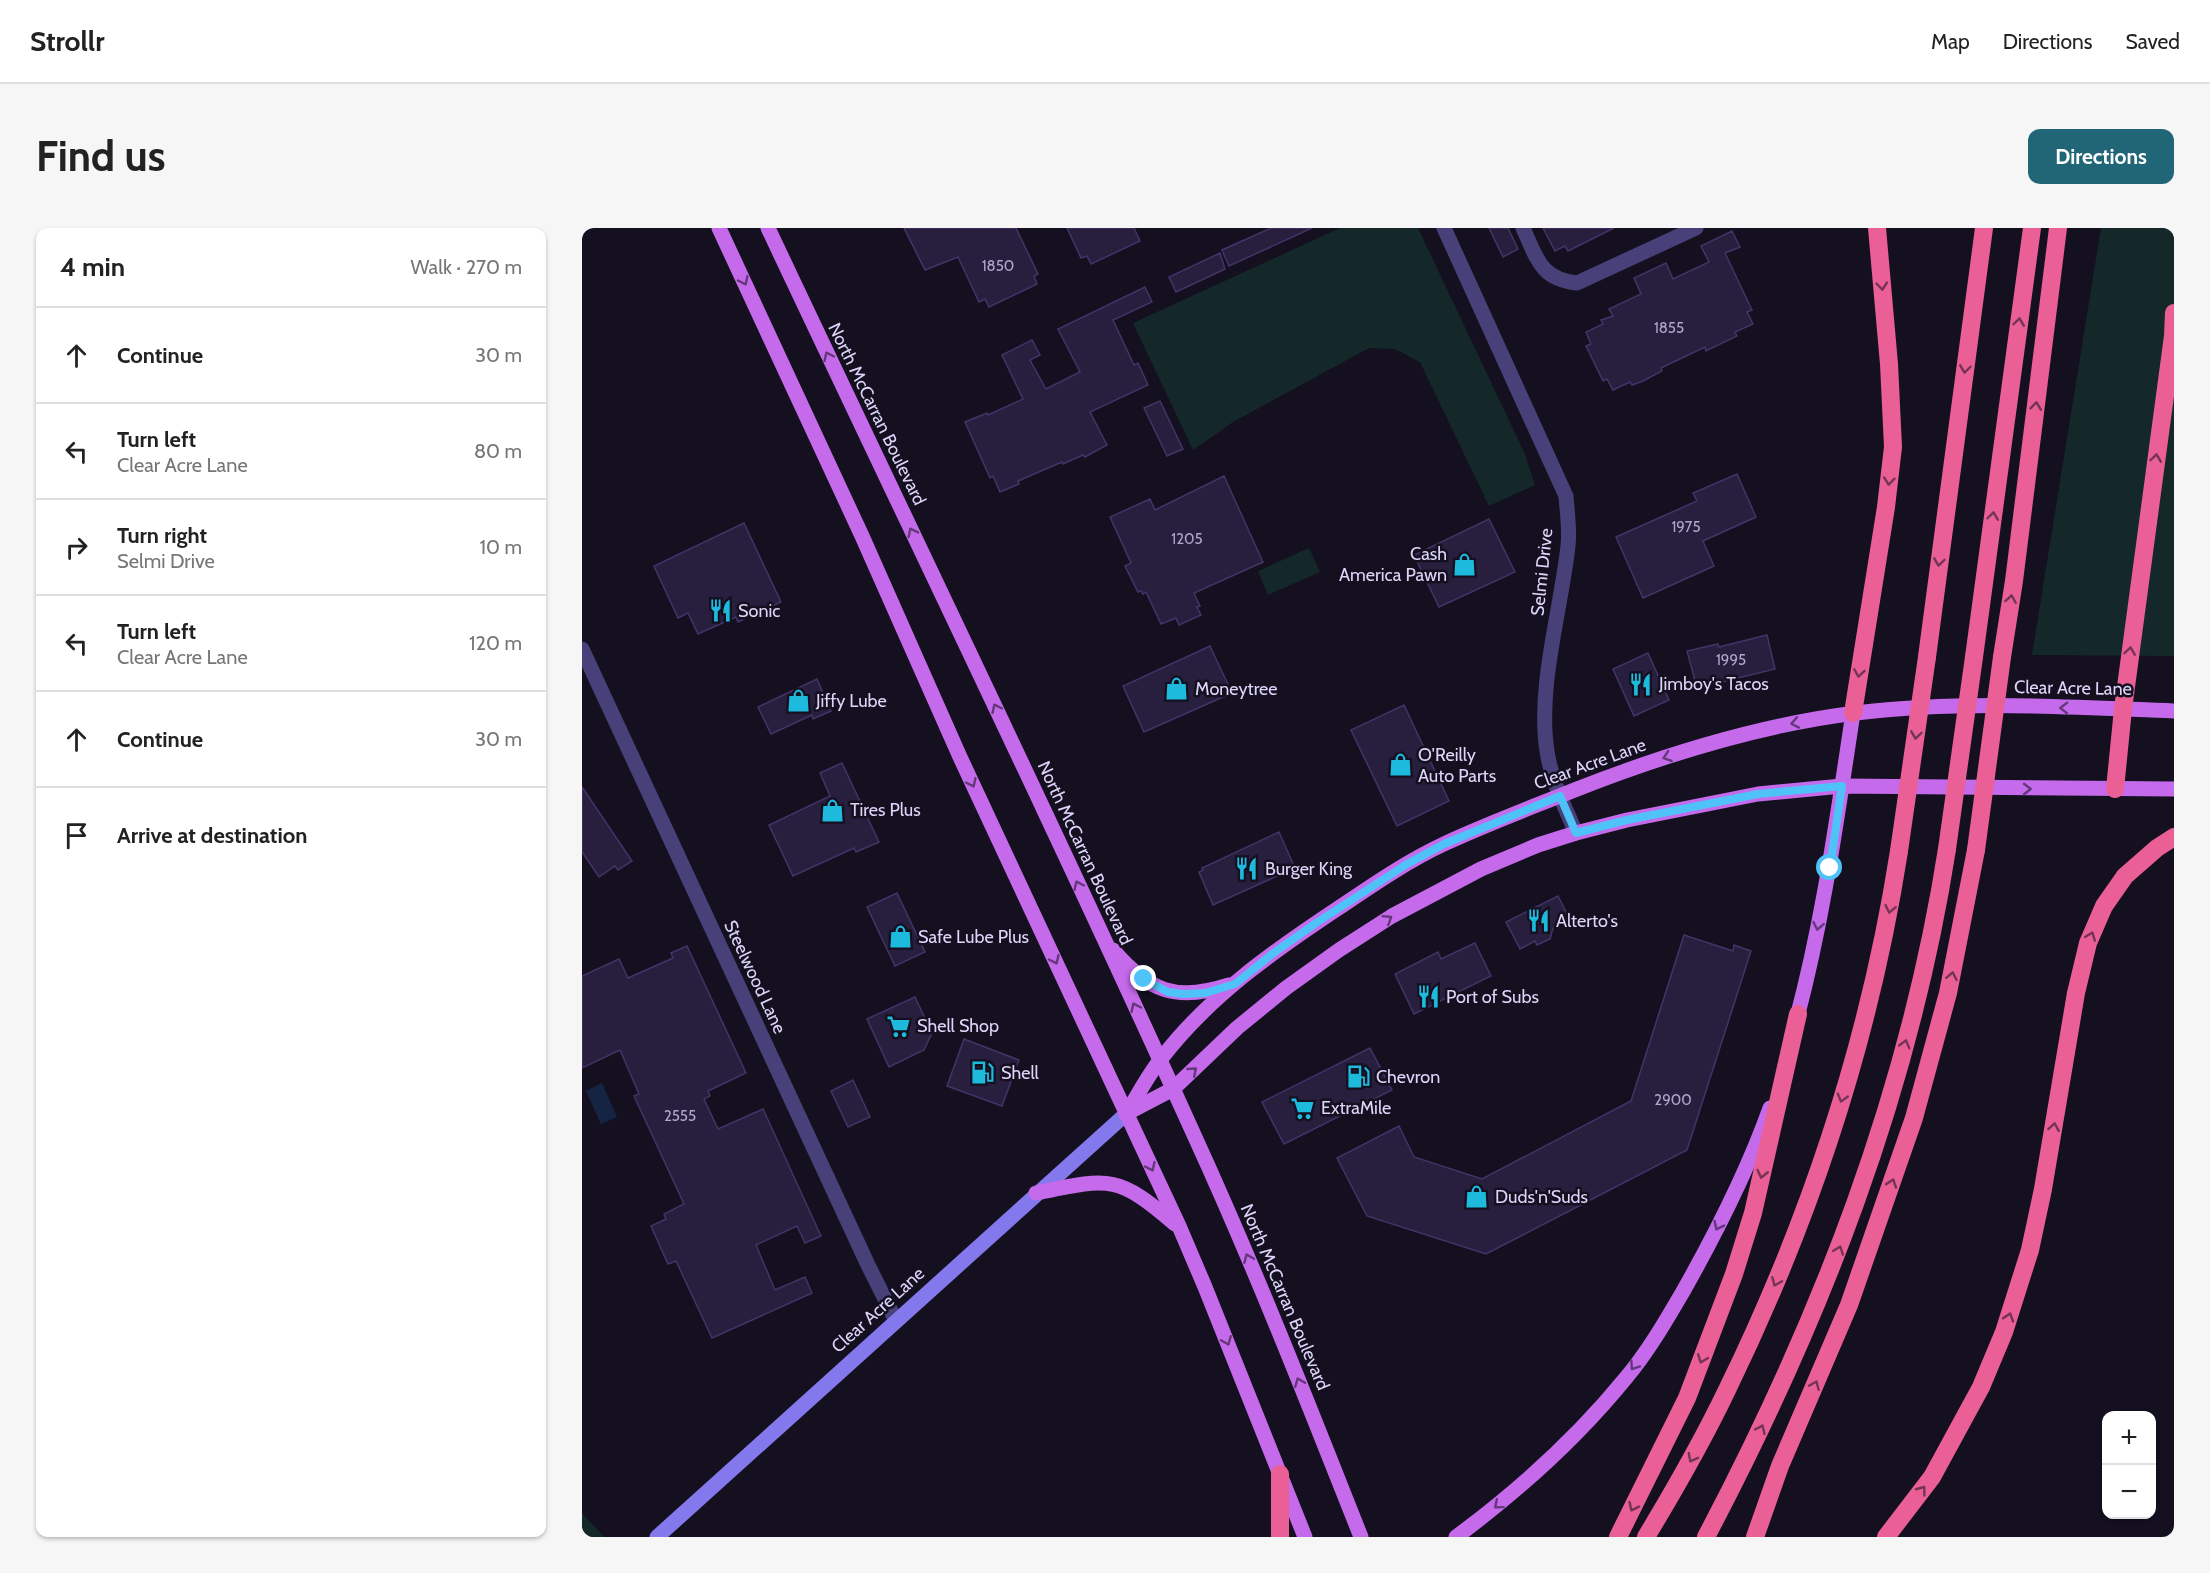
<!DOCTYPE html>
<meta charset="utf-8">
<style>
body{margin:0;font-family:Cabin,sans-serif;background:#f6f6f6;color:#222}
.controls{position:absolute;right:18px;bottom:18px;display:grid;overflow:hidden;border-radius:12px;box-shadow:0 2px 4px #0004}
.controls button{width:54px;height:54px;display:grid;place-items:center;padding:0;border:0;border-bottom:2px solid #e0e0e0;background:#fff;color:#222;font:30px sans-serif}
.stop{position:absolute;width:18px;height:18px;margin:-14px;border:4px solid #4fc3f7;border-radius:50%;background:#fff}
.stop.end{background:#4fc3f7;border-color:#fff;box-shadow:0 2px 6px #0008}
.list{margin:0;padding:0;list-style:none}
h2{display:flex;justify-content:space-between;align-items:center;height:78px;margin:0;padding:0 24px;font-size:26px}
h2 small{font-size:20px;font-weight:400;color:#767676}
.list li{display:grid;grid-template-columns:39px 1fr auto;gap:18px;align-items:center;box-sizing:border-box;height:96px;padding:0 24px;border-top:2px solid #e0e0e0}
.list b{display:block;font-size:22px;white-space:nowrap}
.list p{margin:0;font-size:20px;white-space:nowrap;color:#767676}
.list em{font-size:20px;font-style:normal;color:#767676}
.icon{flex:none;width:33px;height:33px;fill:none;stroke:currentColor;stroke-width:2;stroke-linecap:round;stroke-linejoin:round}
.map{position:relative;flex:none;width:1592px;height:1309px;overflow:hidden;border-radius:12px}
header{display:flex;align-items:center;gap:36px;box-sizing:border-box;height:84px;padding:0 30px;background:#fff;border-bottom:2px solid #e0e0e0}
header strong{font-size:28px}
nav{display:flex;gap:33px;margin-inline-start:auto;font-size:21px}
.intro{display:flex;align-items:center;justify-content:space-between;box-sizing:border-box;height:144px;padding:0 36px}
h1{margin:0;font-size:42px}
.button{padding:15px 27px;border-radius:12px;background:#206676;color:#fff;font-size:21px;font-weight:700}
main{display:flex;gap:36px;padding:0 36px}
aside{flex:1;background:#fff;border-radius:12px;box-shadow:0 2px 4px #0004}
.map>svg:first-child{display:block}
.green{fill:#142829}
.water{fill:#162444}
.building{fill:#281f3f;stroke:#423468;stroke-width:1.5}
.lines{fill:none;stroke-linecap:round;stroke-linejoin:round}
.street{stroke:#484179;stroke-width:15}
.secondary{stroke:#8478ed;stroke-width:15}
.primary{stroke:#c56aeb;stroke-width:15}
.highway{stroke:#ea5f96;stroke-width:18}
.highway-bridge{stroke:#ea5f96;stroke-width:18}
.oneway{stroke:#64387b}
.oneway2{stroke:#743455}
.route{stroke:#4fc3f7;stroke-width:8}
.labels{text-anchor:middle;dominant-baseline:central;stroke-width:5;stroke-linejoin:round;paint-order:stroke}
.number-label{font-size:15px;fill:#afa8ca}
.street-label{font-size:18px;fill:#dcd5f9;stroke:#141020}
.poi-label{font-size:18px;fill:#dcd5f9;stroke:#141020;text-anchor:start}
</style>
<header>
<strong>Strollr</strong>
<nav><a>Map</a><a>Directions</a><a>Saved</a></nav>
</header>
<div class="intro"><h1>Find us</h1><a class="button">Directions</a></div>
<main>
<aside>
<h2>4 min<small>Walk · 270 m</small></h2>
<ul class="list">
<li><svg class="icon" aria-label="ahead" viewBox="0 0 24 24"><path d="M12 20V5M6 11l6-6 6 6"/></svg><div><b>Continue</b></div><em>30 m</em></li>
<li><svg class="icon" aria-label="left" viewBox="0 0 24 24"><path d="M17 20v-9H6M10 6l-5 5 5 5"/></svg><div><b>Turn left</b><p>Clear Acre Lane</p></div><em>80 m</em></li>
<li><svg class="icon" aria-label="right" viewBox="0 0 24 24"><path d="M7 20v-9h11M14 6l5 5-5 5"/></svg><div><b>Turn right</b><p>Selmi Drive</p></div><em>10 m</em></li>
<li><svg class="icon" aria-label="left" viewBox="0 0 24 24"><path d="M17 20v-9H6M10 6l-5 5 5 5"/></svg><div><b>Turn left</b><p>Clear Acre Lane</p></div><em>120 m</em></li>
<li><svg class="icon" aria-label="ahead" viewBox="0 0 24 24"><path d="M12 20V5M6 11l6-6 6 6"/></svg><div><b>Continue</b></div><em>30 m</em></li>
<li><svg class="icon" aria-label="arrive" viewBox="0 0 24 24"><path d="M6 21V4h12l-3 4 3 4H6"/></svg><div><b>Arrive at destination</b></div></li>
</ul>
</aside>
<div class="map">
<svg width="1592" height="1309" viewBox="0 0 1592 1309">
<rect width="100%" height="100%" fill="#141020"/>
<g class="green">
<path d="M758,0H836L942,224L953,257L907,278L838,134L813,121L787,120L651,194L611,222L551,95Z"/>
<path d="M1519,0H1592V428L1450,427Z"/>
<path d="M727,320L738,344L686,367L676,343Z"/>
<path d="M0,1285L22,1309H0Z"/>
</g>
<path class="water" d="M20,855L35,889L19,896L4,863Z"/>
<g class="building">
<path d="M322,0H434L456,46L452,48L455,56L407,79L403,71L397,74L376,29L343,42Z"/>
<path d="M485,0H552L558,13L509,36L505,28L499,30Z"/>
<path d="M689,0H730L647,38L640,22Z"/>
<path d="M907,0H926L936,21L921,29Z"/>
<path d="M961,0H1032L986,23L983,18L973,23Z"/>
<path d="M1150,3L1158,19L1143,25L1170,82L1165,84L1171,96L1153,104L1155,108L1124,123L1123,119L1079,140L1080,143L1061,153L1050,157L1048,154L1031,162L1025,151L1021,153L1004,118L1009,116L1004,104L1021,96L1019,92L1031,88L1027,81L1059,66L1052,50L1084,35L1091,51L1127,34L1119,18Z"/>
<path d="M638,25L643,41L594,64L587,49Z"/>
<path d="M563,59L570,74L531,92L552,137L556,135L566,157L508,184L525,217L503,229L501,227L481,236L480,234L436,253L437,256L418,264L411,248L408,250L383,194L405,185L406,187L441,171L420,127L450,112L458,127L448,132L464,161L498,144L476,101Z"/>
<path d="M578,173L601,221L585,228L562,180Z"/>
<path d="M1155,246L1174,289L1121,313L1132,338L1061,370L1034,309L1115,273L1111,265Z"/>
<path d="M642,248L681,334L612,365L618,378L615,379L619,387L597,397L594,390L579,396L564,364L561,366L559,363L556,364L543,338L549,335L528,289L568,271L573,282Z"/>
<path d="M907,291L933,344L857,379L832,327Z"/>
<path d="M162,295L199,374L156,394L154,389L116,406L106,385L96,390L72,338Z"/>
<path d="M1185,407L1193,441L1115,460L1105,423L1136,416L1137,419Z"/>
<path d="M628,418L650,465L562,504L541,458Z"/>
<path d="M1066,425L1087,472L1052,488L1031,441Z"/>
<path d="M235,451L249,483L231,491L230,487L189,506L176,479Z"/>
<path d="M822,477L867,573L815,598L769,502Z"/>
<path d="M260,535L297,614L274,624L272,620L211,648L187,597L248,568L238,545Z"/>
<path d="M0,559L50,633L36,642L33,638L17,649L0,624Z"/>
<path d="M697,604L713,640L631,677L617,644L621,642L620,640Z"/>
<path d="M315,665L343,724L313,738L285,679Z"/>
<path d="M976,668L988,692L971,700L968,711L955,717L953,713L938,721L924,694Z"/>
<path d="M1102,707L1151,723L1152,717L1169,723L1105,922L904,1026L785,988L755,930L817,898L832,929L900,951L1049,873Z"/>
<path d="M893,715L909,748L832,786L813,746L856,724L859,731Z"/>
<path d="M105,718L164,845L126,863L128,868L122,871L136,901L181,881L239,1008L223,1015L215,998L174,1017L193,1062L223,1049L230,1065L130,1110L94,1033L86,1036L69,998L84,991L82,986L102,976L52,868L57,866L38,822L0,840V748L37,731L46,750L91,730L89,725Z"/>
<path d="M333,769L350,805L342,822L307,839L285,791Z"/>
<path d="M382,811L437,832L420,878L365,858Z"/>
<path d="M788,820L810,862L702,916L680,874Z"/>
<path d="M271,852L288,889L266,899L249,863Z"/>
</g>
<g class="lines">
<g class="street">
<path d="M862,0L984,268C985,284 988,302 986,318C979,382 955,460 965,523C969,552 983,579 994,605"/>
<path d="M941,0C955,30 958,51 995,55L1114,0"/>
<path d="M0,421L286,1037L314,1093"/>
</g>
<path class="secondary" d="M75,1309L544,886"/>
<g class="primary">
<path d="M137,0L280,308L378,529L597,998L623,1059L723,1309"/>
<path d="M186,0C329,303 475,604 613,909C673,1040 726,1175 779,1309"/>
<path d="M531,722C567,764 595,774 647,757"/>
<path d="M1213,797C1241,694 1255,590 1271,485"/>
<path d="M547,884L591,861L655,800L704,760L757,722L810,688L899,641L956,617L994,605L1045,592L1176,566L1260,558L1592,561"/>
<path d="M544,886C556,867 566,847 579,831C627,768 693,722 758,679C792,656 827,632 864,615C905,596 948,580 990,563C1081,527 1176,497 1274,485C1379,472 1486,479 1592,483"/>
<path d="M454,965C527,950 535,946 593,996"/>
<path d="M874,1309C936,1263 994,1211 1043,1151C1066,1124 1085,1091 1103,1060C1135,1003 1166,942 1188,880"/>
</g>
<g class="highway">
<path d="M1345,429L1402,0"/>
<path d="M1392,429L1450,0"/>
<path d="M1420,429L1432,353L1476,0"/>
<path d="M1271,485L1304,279L1311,219L1307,136L1295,0"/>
<path d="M1533,561L1541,481L1591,108L1592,85"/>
<path d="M698,1309V1246"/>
<path d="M1036,1309L1105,1170L1152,1046L1171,985L1216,786"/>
<path d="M1064,1309C1093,1261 1121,1212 1145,1162C1228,992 1288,810 1317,623"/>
<path d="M1124,1309C1239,1091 1327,865 1365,621"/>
<path d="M1173,1309L1198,1238L1267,1077L1332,890L1366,765L1394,622"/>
<path d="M1304,1309L1350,1249L1399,1159L1422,1104L1448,1022L1461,961L1494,765L1506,715L1522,678L1543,648L1575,620L1592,609"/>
</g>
<g class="highway-bridge">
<path d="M1365,621L1392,429"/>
<path d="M1394,622L1420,429"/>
<path d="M1317,623L1345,429"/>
</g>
</g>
<defs><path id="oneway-chevron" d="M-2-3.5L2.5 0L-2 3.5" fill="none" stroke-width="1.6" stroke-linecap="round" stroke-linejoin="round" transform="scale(1.5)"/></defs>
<g class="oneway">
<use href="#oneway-chevron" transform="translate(162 53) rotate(65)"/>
<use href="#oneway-chevron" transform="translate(246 128) rotate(-115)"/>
<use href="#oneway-chevron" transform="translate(330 304) rotate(-116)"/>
<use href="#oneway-chevron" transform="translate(414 480) rotate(-115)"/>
<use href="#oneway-chevron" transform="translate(1482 480) rotate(-179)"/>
<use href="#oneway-chevron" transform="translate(1213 495) rotate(169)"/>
<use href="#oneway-chevron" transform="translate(1085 529) rotate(161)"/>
<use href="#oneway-chevron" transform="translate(390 555) rotate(65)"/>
<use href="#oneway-chevron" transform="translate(1445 561)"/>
<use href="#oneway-chevron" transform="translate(496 657) rotate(-115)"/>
<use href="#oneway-chevron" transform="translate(806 691) rotate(-32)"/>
<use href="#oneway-chevron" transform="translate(1236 698) rotate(101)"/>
<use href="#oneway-chevron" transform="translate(473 732) rotate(65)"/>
<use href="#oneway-chevron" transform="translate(553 779) rotate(-115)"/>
<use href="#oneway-chevron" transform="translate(611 843) rotate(-41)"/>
<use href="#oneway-chevron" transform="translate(569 939) rotate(65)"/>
<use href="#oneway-chevron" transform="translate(1136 998) rotate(116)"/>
<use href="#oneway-chevron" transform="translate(666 1030) rotate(-113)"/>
<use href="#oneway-chevron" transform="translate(645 1113) rotate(68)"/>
<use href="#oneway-chevron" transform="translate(1052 1138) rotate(124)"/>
<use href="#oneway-chevron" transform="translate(717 1154) rotate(-112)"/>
<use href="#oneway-chevron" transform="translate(916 1277) rotate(140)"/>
</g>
<g class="oneway2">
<use href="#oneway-chevron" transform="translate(1300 58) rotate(85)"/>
<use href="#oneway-chevron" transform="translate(1437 94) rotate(-82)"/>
<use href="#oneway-chevron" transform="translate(1383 141) rotate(98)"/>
<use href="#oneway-chevron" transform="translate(1454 178) rotate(-83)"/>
<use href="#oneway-chevron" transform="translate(1574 230) rotate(-82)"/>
<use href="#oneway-chevron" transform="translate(1307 253) rotate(96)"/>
<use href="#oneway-chevron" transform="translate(1411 288) rotate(-82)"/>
<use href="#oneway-chevron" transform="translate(1357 334) rotate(98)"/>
<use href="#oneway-chevron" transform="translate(1429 371) rotate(-81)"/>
<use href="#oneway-chevron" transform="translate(1548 423) rotate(-82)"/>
<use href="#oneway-chevron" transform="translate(1277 445) rotate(99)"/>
<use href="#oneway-chevron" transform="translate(1334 507) rotate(98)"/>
<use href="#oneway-chevron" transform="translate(1308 681) rotate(102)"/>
<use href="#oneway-chevron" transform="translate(1509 708) rotate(-69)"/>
<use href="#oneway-chevron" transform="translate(1370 748) rotate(-78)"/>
<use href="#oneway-chevron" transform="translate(1323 816) rotate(-75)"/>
<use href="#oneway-chevron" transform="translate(1260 870) rotate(106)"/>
<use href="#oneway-chevron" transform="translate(1472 899) rotate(-80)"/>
<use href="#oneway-chevron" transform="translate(1180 946) rotate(103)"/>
<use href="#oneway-chevron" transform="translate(1310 955) rotate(-71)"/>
<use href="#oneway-chevron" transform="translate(1257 1022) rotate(-69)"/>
<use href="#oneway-chevron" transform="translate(1194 1054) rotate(113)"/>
<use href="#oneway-chevron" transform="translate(1427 1089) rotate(-72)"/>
<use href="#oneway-chevron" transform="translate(1120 1131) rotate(111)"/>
<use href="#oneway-chevron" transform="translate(1233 1157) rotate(-67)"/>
<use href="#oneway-chevron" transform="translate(1179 1201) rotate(-65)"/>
<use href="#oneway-chevron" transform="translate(1110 1230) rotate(118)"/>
<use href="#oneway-chevron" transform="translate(1340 1262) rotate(-53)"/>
<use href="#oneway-chevron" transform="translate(1051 1279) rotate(116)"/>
</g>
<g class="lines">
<path class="route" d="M562,751L586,764L601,766L623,765L653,756L690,726L734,695L825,636L862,616L978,568L994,605L1045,592L1176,566L1260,558L1248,640"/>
</g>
<defs>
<symbol id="shop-bare" viewBox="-9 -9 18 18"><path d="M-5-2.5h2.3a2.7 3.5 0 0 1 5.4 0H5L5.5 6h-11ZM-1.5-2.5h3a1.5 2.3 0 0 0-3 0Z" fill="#1dbadd" stroke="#141020" stroke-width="2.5" paint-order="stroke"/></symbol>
<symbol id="restaurant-bare" viewBox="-9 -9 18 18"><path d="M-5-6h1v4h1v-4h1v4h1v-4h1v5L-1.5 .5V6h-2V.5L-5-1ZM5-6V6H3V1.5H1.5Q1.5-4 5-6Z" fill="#1dbadd" stroke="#141020" stroke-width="2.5" paint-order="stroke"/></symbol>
<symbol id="supermarket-bare" viewBox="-9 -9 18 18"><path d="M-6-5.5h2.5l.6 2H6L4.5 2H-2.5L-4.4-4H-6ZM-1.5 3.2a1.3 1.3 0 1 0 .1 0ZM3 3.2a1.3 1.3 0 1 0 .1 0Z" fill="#1dbadd" stroke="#141020" stroke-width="2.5" paint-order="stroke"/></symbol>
<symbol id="fuel-bare" viewBox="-9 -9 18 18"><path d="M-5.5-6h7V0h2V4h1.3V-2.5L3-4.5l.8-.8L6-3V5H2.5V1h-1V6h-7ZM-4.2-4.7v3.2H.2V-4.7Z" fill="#1dbadd" stroke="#141020" stroke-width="2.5" paint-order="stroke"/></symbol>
</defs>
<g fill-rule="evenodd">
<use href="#shop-bare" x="866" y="320" width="33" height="33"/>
<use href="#restaurant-bare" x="122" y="366" width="33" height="33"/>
<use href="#restaurant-bare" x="1042" y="440" width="33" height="33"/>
<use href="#shop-bare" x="578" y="444" width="33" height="33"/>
<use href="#shop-bare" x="200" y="456" width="33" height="33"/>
<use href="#shop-bare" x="802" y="520" width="33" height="33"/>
<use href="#shop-bare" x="234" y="566" width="33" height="33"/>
<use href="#restaurant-bare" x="648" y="624" width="33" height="33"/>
<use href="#restaurant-bare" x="940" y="676" width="33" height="33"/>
<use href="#shop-bare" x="302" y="692" width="33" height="33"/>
<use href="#restaurant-bare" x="830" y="752" width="33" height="33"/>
<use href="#supermarket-bare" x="300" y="782" width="33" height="33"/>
<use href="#fuel-bare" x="384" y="828" width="33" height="33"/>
<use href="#fuel-bare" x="760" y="832" width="33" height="33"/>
<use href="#supermarket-bare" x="704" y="864" width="33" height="33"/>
<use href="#shop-bare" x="878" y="952" width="33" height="33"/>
</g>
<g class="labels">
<g class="number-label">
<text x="416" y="38">1850</text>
<text x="1087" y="100">1855</text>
<text x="1104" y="299">1975</text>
<text x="605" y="311">1205</text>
<text x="1149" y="432">1995</text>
<text x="1091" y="872">2900</text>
<text x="98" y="888">2555</text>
</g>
<g class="street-label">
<text transform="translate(295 186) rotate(64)">North McCarran Boulevard</text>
<text transform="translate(960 344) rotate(-84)">Selmi Drive</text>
<text transform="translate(1491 460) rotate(1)">Clear Acre Lane</text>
<text transform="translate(1008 536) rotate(-20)">Clear Acre Lane</text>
<text transform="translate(503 625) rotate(65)">North McCarran Boulevard</text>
<text transform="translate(173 749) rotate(65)">Steelwood Lane</text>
<text transform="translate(703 1069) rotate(67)">North McCarran Boulevard</text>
<text transform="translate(296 1082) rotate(-42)">Clear Acre Lane</text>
</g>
<g class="poi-label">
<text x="865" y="326" text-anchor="end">Cash<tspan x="865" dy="21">America Pawn</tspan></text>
<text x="156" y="383">Sonic</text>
<text x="1077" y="456">Jimboy's Tacos</text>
<text x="613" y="461">Moneytree</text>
<text x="234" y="473">Jiffy Lube</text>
<text x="836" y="527">O'Reilly<tspan x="836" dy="21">Auto Parts</tspan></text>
<text x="268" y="582">Tires Plus</text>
<text x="683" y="641">Burger King</text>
<text x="974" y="693">Alterto's</text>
<text x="336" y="709">Safe Lube Plus</text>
<text x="864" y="769">Port of Subs</text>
<text x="335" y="798">Shell Shop</text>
<text x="419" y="845">Shell</text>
<text x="794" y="849">Chevron</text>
<text x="739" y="880">ExtraMile</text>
<text x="913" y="969">Duds'n'Suds</text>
</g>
</g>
</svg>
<div class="controls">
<button>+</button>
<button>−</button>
</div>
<div class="stop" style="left:1248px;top:640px"></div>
<div class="stop end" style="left:562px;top:751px"></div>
</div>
</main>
